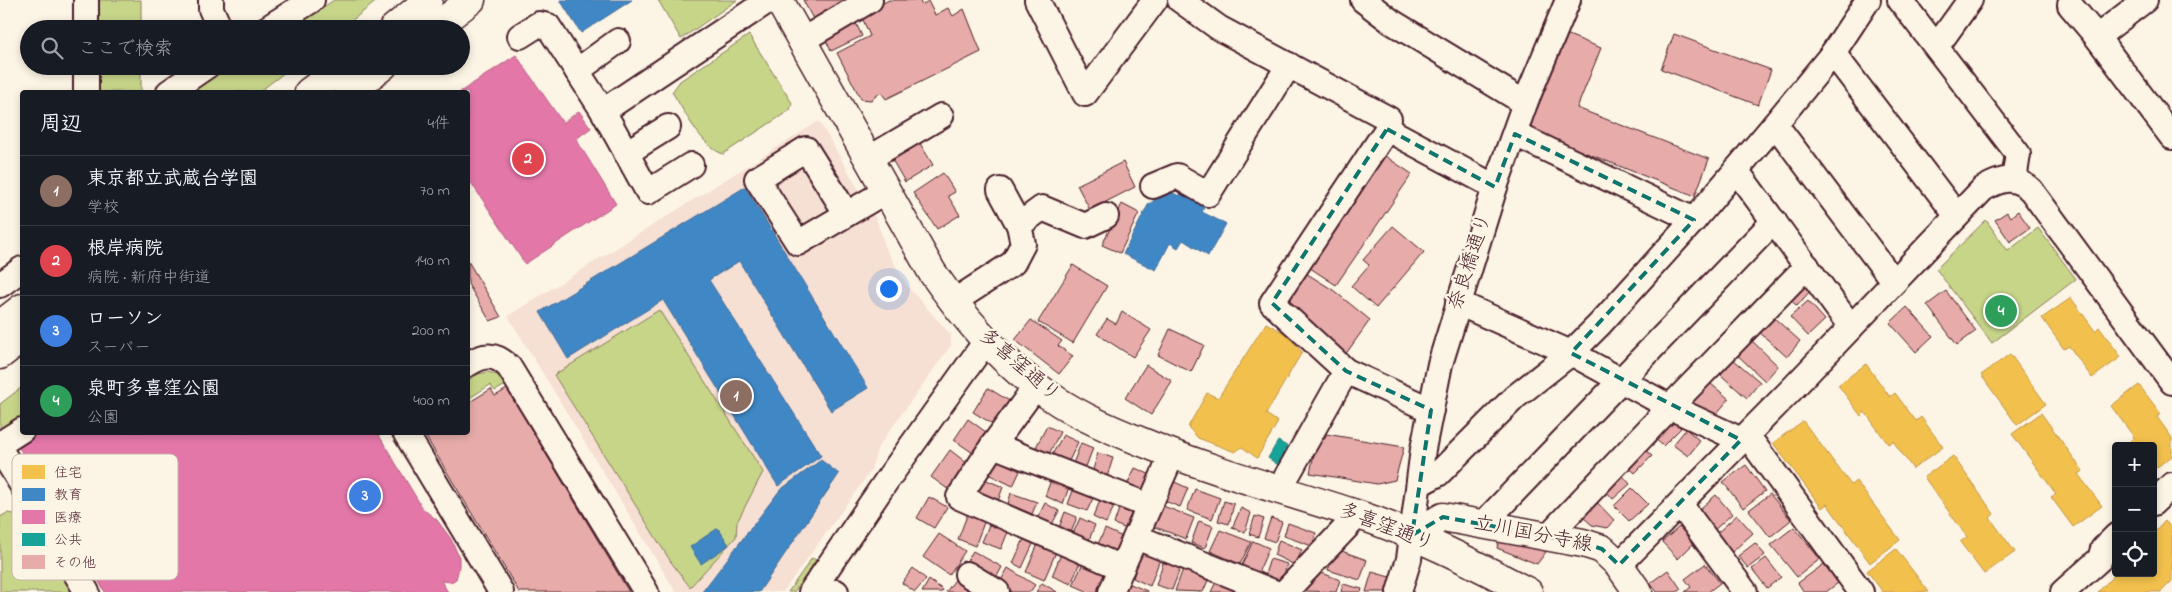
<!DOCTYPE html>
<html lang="ja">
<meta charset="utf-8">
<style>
body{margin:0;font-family:"Indie Flower","Klee One",sans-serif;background:#242831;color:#f1f3f6}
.controls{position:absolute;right:15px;bottom:15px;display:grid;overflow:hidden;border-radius:5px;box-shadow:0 2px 8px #0003}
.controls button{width:45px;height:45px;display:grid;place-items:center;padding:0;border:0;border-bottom:1px solid #363941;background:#171b24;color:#f1f3f6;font:25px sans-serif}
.you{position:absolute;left:888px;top:288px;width:18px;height:18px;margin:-12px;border:4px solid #fff;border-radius:50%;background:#1a73e8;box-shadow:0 0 0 8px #1a73e833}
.badge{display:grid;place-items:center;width:32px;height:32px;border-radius:50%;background:#2563eb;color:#fff;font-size:16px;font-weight:700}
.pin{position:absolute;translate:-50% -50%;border:2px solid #fff;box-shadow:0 1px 5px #0006}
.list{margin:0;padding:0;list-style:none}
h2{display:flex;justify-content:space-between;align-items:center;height:65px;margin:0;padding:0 20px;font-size:21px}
h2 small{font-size:16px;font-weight:400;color:#9ea1a6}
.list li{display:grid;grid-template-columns:32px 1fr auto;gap:15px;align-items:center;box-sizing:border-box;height:70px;padding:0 20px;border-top:1px solid #363941}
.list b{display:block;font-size:19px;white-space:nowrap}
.list p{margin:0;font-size:16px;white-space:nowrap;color:#9ea1a6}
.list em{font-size:16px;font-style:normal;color:#9ea1a6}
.icon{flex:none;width:28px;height:28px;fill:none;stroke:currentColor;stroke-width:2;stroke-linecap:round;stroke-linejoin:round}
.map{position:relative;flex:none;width:2172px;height:592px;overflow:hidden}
.search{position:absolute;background:#171b24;box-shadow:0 2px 8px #0003;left:20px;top:20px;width:450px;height:55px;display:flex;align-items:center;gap:12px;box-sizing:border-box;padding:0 18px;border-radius:28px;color:#9ea1a6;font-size:19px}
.panel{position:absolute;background:#171b24;box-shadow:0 2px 8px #0003;left:20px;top:90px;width:450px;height:345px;border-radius:5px}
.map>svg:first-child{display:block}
.built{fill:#f6dfd3}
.green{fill:#c7d589;stroke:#887a5a}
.homes{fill:#f2c14e;stroke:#c09044}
.schools{fill:#3f88c5;stroke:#426897}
.health{fill:#e377a8;stroke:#b55d82}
.public{fill:#17a398;stroke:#267b77}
.building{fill:#e7aca9;stroke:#4a1f2b}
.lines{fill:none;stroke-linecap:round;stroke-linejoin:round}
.minor-casing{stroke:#4a1f2b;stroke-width:28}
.major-casing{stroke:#4a1f2b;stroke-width:31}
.minor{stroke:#fcf5e5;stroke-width:24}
.major{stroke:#fcf5e5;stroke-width:28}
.marked{fill:none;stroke:#0f766e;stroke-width:4;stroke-dasharray:10 6;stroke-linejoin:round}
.labels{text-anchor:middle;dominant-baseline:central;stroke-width:5;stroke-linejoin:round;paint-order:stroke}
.street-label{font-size:20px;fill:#4a1f2b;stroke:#fcf5e5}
.key{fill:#fcf5e5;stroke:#c7b5ad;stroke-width:1}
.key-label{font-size:14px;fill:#4a1f2b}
</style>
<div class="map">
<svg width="2172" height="592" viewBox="0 0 2172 592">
<rect width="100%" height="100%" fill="#fcf5e5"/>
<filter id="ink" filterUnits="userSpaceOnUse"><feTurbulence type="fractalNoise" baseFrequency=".02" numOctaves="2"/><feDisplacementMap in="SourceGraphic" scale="10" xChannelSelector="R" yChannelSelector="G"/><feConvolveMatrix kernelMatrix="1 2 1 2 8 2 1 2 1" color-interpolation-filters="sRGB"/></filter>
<g filter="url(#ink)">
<path class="built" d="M819,121L877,221L886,249L908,287L951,335V345L878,447L870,472L783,592H676L508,316Z"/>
<g class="green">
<path d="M97,0H141V29H98Z"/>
<path d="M334,0H378L341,29H290Z"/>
<path d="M658,0H737L681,39Z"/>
<path d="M749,35L792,103L790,110L723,154C701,146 685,112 672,92L680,81Z"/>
<rect x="98" y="66" width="43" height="26"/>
<path d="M231,66H293L259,92H190Z"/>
<path d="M1986,220L2008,251L2038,228L2076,279L1992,343L1936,269Z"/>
<path d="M659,310L763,472L737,522L736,537L690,587L671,562L554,375Z"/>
<path d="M488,372L504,377L509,383L495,391L490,385L468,399V380L478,374Z"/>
<path d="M22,387V418L0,432V404Z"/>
<path d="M7,513L29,516L73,592H0V517Z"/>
<path d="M812,558L816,560L794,592H788Z"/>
</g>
<g class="homes">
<path d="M2071,298L2095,331L2099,327L2121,357L2092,378L2069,346L2064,349L2042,318Z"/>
<path d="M1266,323L1286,334L1302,352L1266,414L1278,422L1257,458L1242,447L1235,452L1198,438L1188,427L1207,393L1218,398Z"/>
<path d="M2010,354L2046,404L2017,425L1981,375Z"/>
<path d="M1866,364L1890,397L1895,393L1916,421L1921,417L1943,447L1913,469L1893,441L1888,444L1865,412L1861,416L1838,385Z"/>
<path d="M2139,385L2161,414L2157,417L2172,438V456L2153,470V446H2134L2130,441L2134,437L2111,406Z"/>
<path d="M2041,413L2083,471L2078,474L2102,506L2073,527L2051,497L2056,494L2012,434Z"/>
<path d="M1803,421L1851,485L1856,481L1900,540L1870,563L1827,504L1822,508L1773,443Z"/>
<path d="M1953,456L1994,514L1990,518L2015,552L1984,574L1960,542L1967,537L1924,477Z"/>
<path d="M2165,521L2172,528V581L2161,592H2098L2116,573H2153V534Z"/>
<path d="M1896,549L1929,592H1883L1867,571Z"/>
</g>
<g class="schools">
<path d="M560,0H632L581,33Z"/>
<path d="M745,187L868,388L831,411L739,261L709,280L821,456L778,486L663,300L568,359L540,312Z"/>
<path d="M1185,188L1206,203L1202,212L1226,224L1208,256L1183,240L1178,248L1170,243L1156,270L1123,254L1148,205L1164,193L1171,192L1179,196Z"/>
<path d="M821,460L839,474L759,592H702L780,490Z"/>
<path d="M718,528L729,545L701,564L690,547Z"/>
</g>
<g class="health">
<path d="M516,55L563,123L579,111L591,128L576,139L616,204L525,264L468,178V92H460Z"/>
<path d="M41,432H377L423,509L437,520L451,539L459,557V568L456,579L451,582L441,581L448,592H105L18,446Z"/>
</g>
<path class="public" d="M1278,441L1292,449L1281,467L1268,458Z"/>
<g class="building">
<path d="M803,0H850L813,19Z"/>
<path d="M889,0H919L922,5L928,1L935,15L948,8L953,16L964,9L981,52L886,99L881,92L871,100L861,99L837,53L870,36L861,15Z"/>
<path d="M852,15L862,36L831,51L821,29Z"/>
<path d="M1566,34L1601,48L1577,108L1709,159L1695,196L1528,130Z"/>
<path d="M1674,34L1771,70L1758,105L1661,69Z"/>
<path d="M915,135L933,165L905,182L887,151Z"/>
<path d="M1376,150L1412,174L1336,285L1301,262Z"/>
<path d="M1123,162L1135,187L1090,210L1077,185Z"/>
<path d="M943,173L955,192L948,196L960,215L937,229L913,193Z"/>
<path d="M1122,204L1139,213L1120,253L1102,245Z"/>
<path d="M2018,211L2030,228L2010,242L1995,220L2007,212L2010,217Z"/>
<path d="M1393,226L1424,252L1376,308L1351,286L1369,265L1363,260Z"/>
<path d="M468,261L501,317L490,321L468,284Z"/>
<path d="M1073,265L1107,286L1073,343L1038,322Z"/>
<path d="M1296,267L1333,290L1370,320L1345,355L1276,297Z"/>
<path d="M1798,281L1810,291L1797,306L1786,296Z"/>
<path d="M1946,291L1976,331L1957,345L1927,305Z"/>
<path d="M1808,301L1825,320L1808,336L1790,317Z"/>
<path d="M1907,307L1933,336L1916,352L1890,323Z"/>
<path d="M1122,312L1151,330L1133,357L1097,334L1107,319L1116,324Z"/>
<path d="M1772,316L1800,341L1787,357L1758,331Z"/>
<path d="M1031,320L1062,341L1058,346L1073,356L1059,374L1015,340Z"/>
<path d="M1170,329L1204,345L1191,372L1158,355Z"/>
<path d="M1747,336L1778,366L1765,381L1733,351Z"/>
<path d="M1727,354L1760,382L1747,398L1714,369Z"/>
<path d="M1146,365L1172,381L1151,415L1125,398Z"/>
<path d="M1704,378L1729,399L1712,419L1688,398Z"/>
<path d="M988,388L1011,402L996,426L973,412Z"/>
<path d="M491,389L495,396L507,389L629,592H519L423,432H468V403Z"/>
<path d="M1666,414L1681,428L1663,446L1649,433Z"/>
<path d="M968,419L990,435L976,455L954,440Z"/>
<path d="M1047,426L1060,432L1049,454L1036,447Z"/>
<path d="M1686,429L1700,441L1688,456L1673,445Z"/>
<path d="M1326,434L1404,447L1395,480L1377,484L1310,473L1317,440L1325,439Z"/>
<path d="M1063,435L1078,442L1068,463L1052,455Z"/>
<path d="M1081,443L1093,448L1084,472L1072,466Z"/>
<path d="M1639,444L1652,456L1635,473L1623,462Z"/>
<path d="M950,450L968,464L949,490L931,477Z"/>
<path d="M1098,453L1113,458L1107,477L1092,473Z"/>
<path d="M995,459L1020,471L1013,486L988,474Z"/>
<path d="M1746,465L1765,491L1743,508L1723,482Z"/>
<path d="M1135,468L1151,475L1144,492L1127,485Z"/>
<path d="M1617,469L1630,484L1613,499L1600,484Z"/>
<path d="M982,478L1003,487L997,504L974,493Z"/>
<path d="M1051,480L1069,487L1063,504L1045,496Z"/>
<path d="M1170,480L1188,488L1180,507L1162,500Z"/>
<path d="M1074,488L1094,496L1087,511L1068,504Z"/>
<path d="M1632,488L1648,504L1629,521L1614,506Z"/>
<path d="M1195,489L1220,498L1212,519L1187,510Z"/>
<path d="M1011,493L1037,502L1032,514L1008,504Z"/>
<path d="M1589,494L1614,520L1607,528L1592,525L1575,510Z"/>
<path d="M1770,494L1791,520L1770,537L1749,510Z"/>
<path d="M1716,495L1732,514L1712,532L1695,513Z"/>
<path d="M929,497L947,507L934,528L917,518Z"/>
<path d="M1100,501L1114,507L1106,523L1093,517Z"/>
<path d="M1224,501L1234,504L1229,524L1218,521Z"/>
<path d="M1045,503L1059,511L1050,528L1036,521Z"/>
<path d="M1158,504L1194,518L1186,539L1150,525Z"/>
<path d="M1241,508L1251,513L1245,532L1232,528Z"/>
<path d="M1119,509L1134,514L1129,530L1114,524Z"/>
<path d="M1065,512L1077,517L1069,538L1057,533Z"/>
<path d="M968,513L985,520L975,546L958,539Z"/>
<path d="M1737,515L1753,533L1732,552L1716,534Z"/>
<path d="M1255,516L1264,519L1258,537L1249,534Z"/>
<path d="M1080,518L1095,525L1087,545L1071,538Z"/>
<path d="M1271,518L1282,522L1275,542L1264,538Z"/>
<path d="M991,520L1010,527L1001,549L982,542Z"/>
<path d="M1199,521L1213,526L1205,548L1191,543Z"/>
<path d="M1288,523L1316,533L1312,546L1284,536Z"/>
<path d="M1679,527L1694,543L1678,559L1662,542Z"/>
<path d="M1794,527L1820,559L1797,577L1771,545Z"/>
<path d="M1105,529L1125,538L1118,555L1097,546Z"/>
<path d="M1220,530L1251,542L1240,564L1210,551Z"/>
<path d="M939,534L965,551L949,575L923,557Z"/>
<path d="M1500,537L1551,545L1537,564L1497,548Z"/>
<path d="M1024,539L1033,544L1022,568L1013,563Z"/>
<path d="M1279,540L1302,550L1295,565L1274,555Z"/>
<path d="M1253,541L1269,548L1258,573L1242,565Z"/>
<path d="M1755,543L1765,555L1748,568L1738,556Z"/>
<path d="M1038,544L1056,552L1044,580L1026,572Z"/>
<path d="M1336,549L1367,560L1360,580L1328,570Z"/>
<path d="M973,551L1002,567L995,580L965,564Z"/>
<path d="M1141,552L1160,559L1150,586L1133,578Z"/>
<path d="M1061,554L1080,562L1071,584L1052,576Z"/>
<path d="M1766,558L1781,577L1767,588L1752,569Z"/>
<path d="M1270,559L1287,564L1282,582L1264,577Z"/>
<path d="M1164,560L1181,566L1172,590L1156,585Z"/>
<path d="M1083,563L1107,574L1099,592H1089L1073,585Z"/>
<path d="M1705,564L1720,583L1708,592H1685L1691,587L1685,579Z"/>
<path d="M1824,564L1838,583L1826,592H1804L1798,583Z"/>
<path d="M913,568L926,579L915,592L902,583Z"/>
<path d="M1008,568L1035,585L1030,592H1013L999,584Z"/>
<path d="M1183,569L1209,578L1203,592L1175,591Z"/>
<path d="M1312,569L1340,580L1336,592L1304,591Z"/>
<path d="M1668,570L1681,589L1677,592H1657L1650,583Z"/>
<path d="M1372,572L1393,578L1389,592H1366Z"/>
<path d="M957,577L978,592H946Z"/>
<path d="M929,580L943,590L942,592H922Z"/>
<path d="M1217,580L1236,588L1234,592H1211Z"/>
<path d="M1042,583L1057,592H1036Z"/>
<path d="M1128,583L1147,591V592H1124Z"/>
<path d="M1343,584L1362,589L1361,592H1341Z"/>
</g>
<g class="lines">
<defs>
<g id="minor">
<path d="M86,0V29"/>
<path d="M211,0V9L220,29"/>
<path d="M1037,0L1085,94L1155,0"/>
<path d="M1180,0L1219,28L1389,119L1387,129L1495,187"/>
<path d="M1363,0L1392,22L1525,103"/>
<path d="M1900,0L2018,154L2014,180"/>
<path d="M2070,5L2097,37L2172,137"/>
<path d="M266,29L312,0"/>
<path d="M520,36L539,24L548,26L603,111"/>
<path d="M2097,37L2145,0"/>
<path d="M801,41L870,0"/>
<path d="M1937,46L1970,0"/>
<path d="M1833,53L1957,216"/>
<path d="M577,71L618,41"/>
<path d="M86,92V66"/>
<path d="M169,92L207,66"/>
<path d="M1775,124L1894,282"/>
<path d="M1515,134L1694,220"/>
<path d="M626,153L668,127"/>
<path d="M868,159L941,116"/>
<path d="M691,165L648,192L603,111L769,0"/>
<path d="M1736,170L1851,327"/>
<path d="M1153,186L1177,176L1208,194L1289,65"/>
<path d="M1000,190L1019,225"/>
<path d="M846,213L806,149L757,179L798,243L886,191"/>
<path d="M0,285L22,269"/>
<path d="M953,302L1013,263L1023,244L1019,225L1042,208L1085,226L1106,216"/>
<path d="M1458,303L1571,353L1670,407L1741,440"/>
<path d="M468,364C484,354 495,353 509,367L646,592"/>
<path d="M1346,371L1431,410"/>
<path d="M1036,386L993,445L1149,506"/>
<path d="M405,432L501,592"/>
<path d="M1747,435L1861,592"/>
<path d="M0,444L22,430"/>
<path d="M993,445L959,497L1122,568"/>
<path d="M0,449L87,592"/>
<path d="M1419,484L1438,474L1515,397L1571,353L1600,324L1694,220L1775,124L1833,53L1868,0"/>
<path d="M1279,490L1346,371L1272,303L1387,129"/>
<path d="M2153,503L2172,485"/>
<path d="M1680,504L1745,592"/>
<path d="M1482,525L1774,221"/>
<path d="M1548,536L1670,407L1807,266"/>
<path d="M1136,537L1273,592"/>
<path d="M1619,565L1794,387L1983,189C2002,178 2014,175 2031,190L2172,382"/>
<path d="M967,574L997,592"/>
<path d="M811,592L887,480L986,341"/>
<path d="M835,592H836"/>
<path d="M1111,592L1172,455"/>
<path d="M1285,592L1358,515"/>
<path d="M1399,592L1409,559L1423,449L1440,364L1495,187L1525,103L1568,0"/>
<path d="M2063,592L2100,559L2103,549L2116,536"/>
</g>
<g id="major">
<path d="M779,0L932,272C962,315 994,354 1036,386C1068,411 1104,427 1142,442C1212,471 1285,491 1356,514C1416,534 1473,563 1528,592"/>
<path d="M393,29L428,0"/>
<path d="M433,29L471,0"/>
<path d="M309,92L344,66"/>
<path d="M348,92L383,66"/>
<path d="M0,325L22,308"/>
<path d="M0,355L22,338"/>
<path d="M1412,535L1443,517L1583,543L1602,549L1619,565L1638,592"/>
</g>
</defs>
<use href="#minor" class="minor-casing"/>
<use href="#major" class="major-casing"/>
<use href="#minor" class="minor"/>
<use href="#major" class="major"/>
</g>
</g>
<path class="marked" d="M1387,129L1495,187L1515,134L1694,220L1571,353L1741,440L1619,565L1602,549L1583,543L1443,517L1412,535L1431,410L1346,371L1272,303Z"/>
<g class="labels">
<g class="street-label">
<text transform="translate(1471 262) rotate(-72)">奈良橋通り</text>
<text transform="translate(1019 366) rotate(41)">多喜窪通り</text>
<text transform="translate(1386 528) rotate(21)">多喜窪通り</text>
<text transform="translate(1533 535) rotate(11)">立川国分寺線</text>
</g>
</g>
<rect x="12" y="454" width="166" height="126" rx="8" class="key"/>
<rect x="22" y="465" width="23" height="14" fill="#f2c14e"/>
<rect x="22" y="488" width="23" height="13" fill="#3f88c5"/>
<rect x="22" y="510" width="23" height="14" fill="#e377a8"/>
<rect x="22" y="533" width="23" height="13" fill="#17a398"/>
<rect x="22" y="555" width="23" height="14" fill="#e7aca9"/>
<g class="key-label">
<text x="54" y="477">住宅</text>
<text x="54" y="499">教育</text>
<text x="54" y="522">医療</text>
<text x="54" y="544">公共</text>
<text x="54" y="567">その他</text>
</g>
</svg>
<div class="controls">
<button>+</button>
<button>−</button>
<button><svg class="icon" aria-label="locate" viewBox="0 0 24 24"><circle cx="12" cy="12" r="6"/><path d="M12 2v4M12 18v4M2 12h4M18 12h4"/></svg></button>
</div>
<div class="you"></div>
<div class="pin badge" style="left:736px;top:396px;background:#8d6e63">1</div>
<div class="pin badge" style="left:528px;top:159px;background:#e0444e">2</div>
<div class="pin badge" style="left:365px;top:496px;background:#3f7fe0">3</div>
<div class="pin badge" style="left:2001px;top:311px;background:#2e9e5b">4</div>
<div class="search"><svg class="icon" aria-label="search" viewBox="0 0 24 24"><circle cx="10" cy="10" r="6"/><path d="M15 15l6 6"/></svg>ここで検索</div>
<section class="panel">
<h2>周辺<small>4件</small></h2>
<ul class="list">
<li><span class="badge" style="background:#8d6e63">1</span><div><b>東京都立武蔵台学園</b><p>学校</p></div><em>70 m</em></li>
<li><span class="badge" style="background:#e0444e">2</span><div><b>根岸病院</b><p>病院 · 新府中街道</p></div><em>140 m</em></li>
<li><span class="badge" style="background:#3f7fe0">3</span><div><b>ローソン</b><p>スーパー</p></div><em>200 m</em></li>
<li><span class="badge" style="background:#2e9e5b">4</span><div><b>泉町多喜窪公園</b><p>公園</p></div><em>400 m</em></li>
</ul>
</section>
</div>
